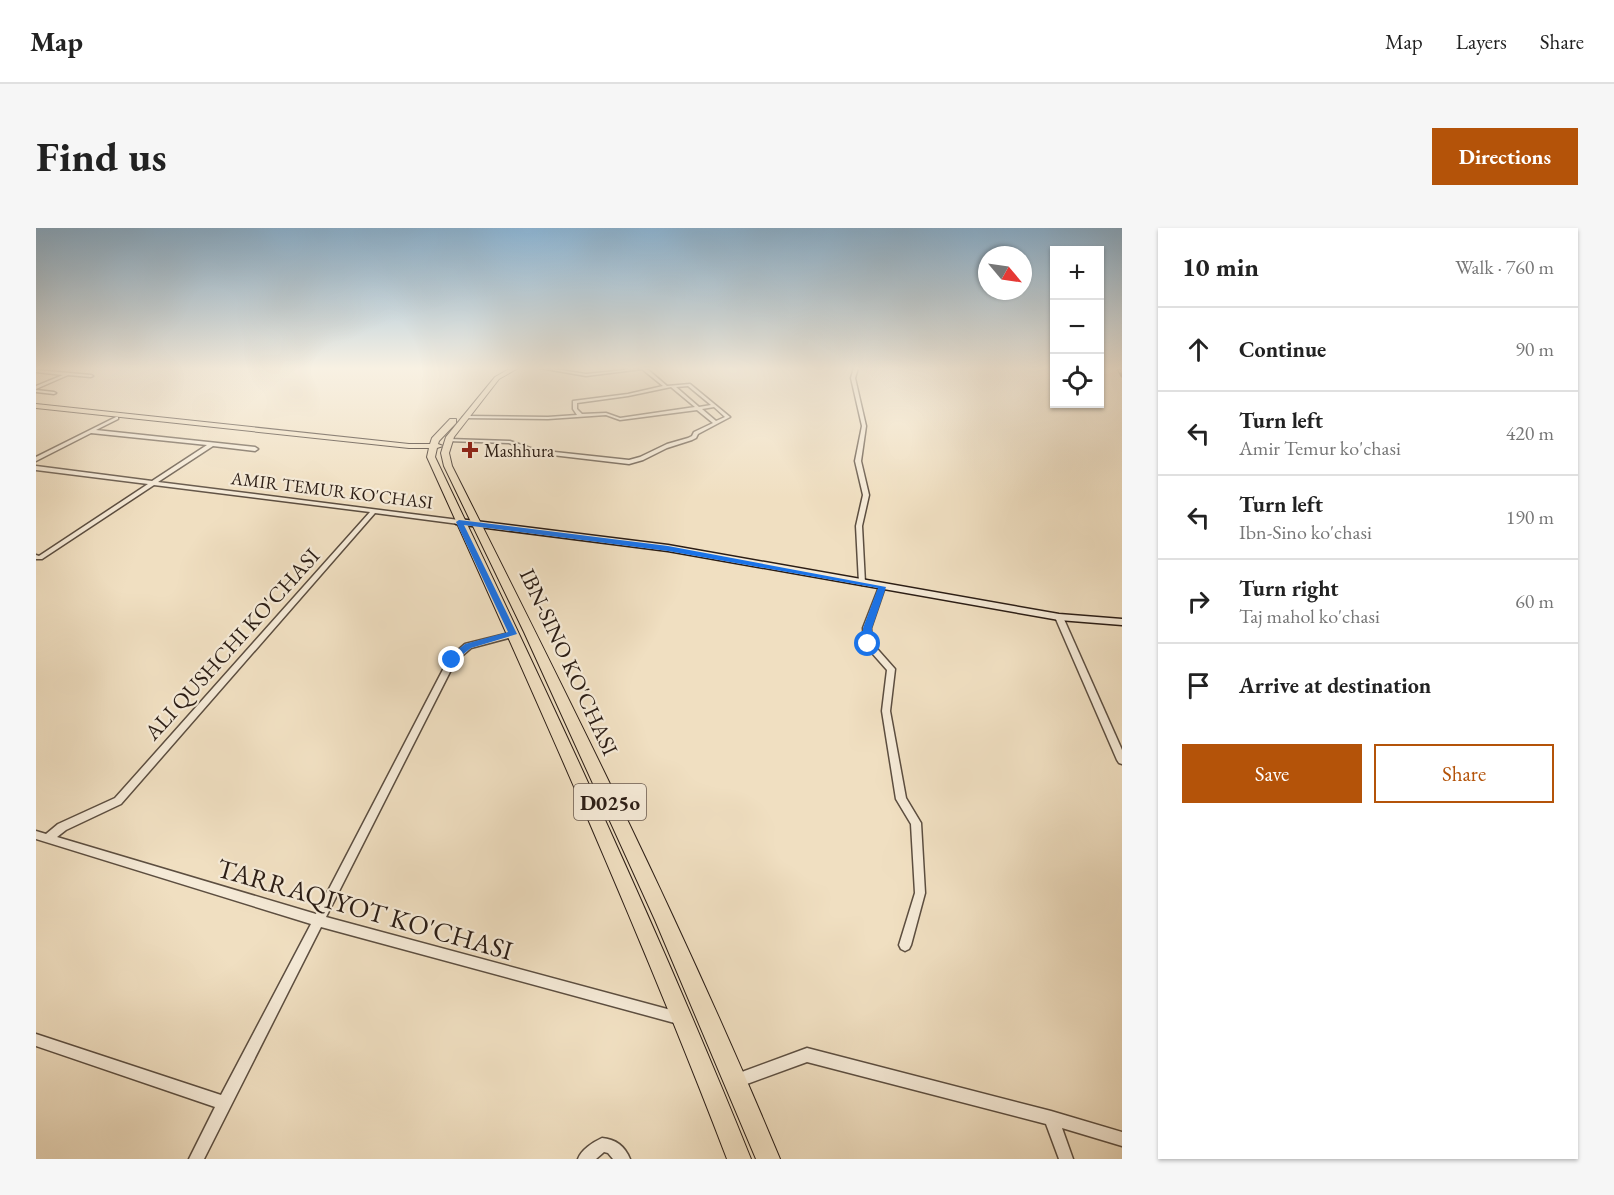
<!DOCTYPE html>
<meta charset="utf-8">
<style>
body{margin:0;font-family:"EB Garamond",serif;background:#f6f6f6;color:#222}
.controls{position:absolute;right:18px;top:18px;display:grid;overflow:hidden;border-radius:0px;box-shadow:0 2px 4px #0004}
.controls button{width:54px;height:54px;display:grid;place-items:center;padding:0;border:0;border-bottom:2px solid #e0e0e0;background:#fff;color:#222;font:30px sans-serif}
.compass{position:absolute;left:942px;top:18px;width:54px;height:54px;border-radius:50%;background:#fff;box-shadow:0 2px 4px #0004;rotate:119deg}
.stop{position:absolute;width:18px;height:18px;margin:-14px;border:4px solid #1a73e8;border-radius:50%;background:#fff}
.stop.end{background:#1a73e8;border-color:#fff;box-shadow:0 2px 6px #0008}
.list{margin:0;padding:0;list-style:none}
h2{display:flex;justify-content:space-between;align-items:center;height:78px;margin:0;padding:0 24px;font-size:26px}
h2 small{font-size:20px;font-weight:400;color:#767676}
.list li{display:grid;grid-template-columns:39px 1fr auto;gap:18px;align-items:center;box-sizing:border-box;height:84px;padding:0 24px;border-top:2px solid #e0e0e0}
.list b{display:block;font-size:22px;white-space:nowrap}
.list p{margin:0;font-size:20px;white-space:nowrap;color:#767676}
.list em{font-size:20px;font-style:normal;color:#767676}
.actions{display:flex;gap:12px;padding:18px 24px}
.actions a{flex:1;padding:14px 0;border:2px solid #b45309;border-radius:0px;text-align:center;font-size:21px;color:#b45309}
.actions .main{background:#b45309;color:#fff}
.icon{flex:none;width:33px;height:33px;fill:none;stroke:currentColor;stroke-width:2;stroke-linecap:round;stroke-linejoin:round}
.map{position:relative;flex:none;width:1086px;height:931px;overflow:hidden;border-radius:0px}
header{display:flex;align-items:center;gap:36px;box-sizing:border-box;height:84px;padding:0 30px;background:#fff;border-bottom:2px solid #e0e0e0}
header strong{font-size:28px}
nav{display:flex;gap:33px;margin-inline-start:auto;font-size:21px}
.intro{display:flex;align-items:center;justify-content:space-between;box-sizing:border-box;height:144px;padding:0 36px}
h1{margin:0;font-size:42px}
.button{padding:15px 27px;border-radius:0px;background:#b45309;color:#fff;font-size:21px;font-weight:700}
main{display:flex;gap:36px;padding:0 36px}
aside{flex:1;background:#fff;border-radius:0px;box-shadow:0 2px 4px #0004}
.map>svg:first-child{display:block}
.lines{fill:none;stroke-linecap:round;stroke-linejoin:round}
.street-casing{stroke:#5c4e40;stroke-width:3}
.secondary-casing{stroke:#2b1d15;stroke-width:3}
.primary-casing{stroke:#2b1d15;stroke-width:2}
.street{fill:#f5ead7;fill-rule:evenodd}
.secondary{fill:#f5ead7;fill-rule:evenodd}
.primary{fill:#f0dfc1;fill-rule:evenodd}
.rail-casing{stroke:#2b1d15;stroke-width:3}
.rail{stroke:#f5ead7;stroke-width:1.5;stroke-dasharray:5;stroke-linecap:butt}
.route{fill:#1a73e8}
.poi-dot{fill:#8f2418;stroke:#f5ead7;stroke-width:2}
.labels{text-anchor:middle;dominant-baseline:central;stroke-width:4.5;stroke-linejoin:round;paint-order:stroke}
.far-poi-label{font-size:18px;fill:#2b1d15;stroke:#f5ead7;text-anchor:start}
.far-street-label{font-size:18px;fill:#2b1d15;stroke:#f5ead7}
.shield{fill:#f5ead7;stroke:#685a4f;stroke-width:1.5}
.shield-label{font-size:21px;font-weight:bold;fill:#2b1d15}
.street-label{font-size:22px;fill:#2b1d15;stroke:#f5ead7}
.near-street-label{font-size:27px;fill:#2b1d15;stroke:#f5ead7}
</style>
<header>
<strong>Map</strong>
<nav><a>Map</a><a>Layers</a><a>Share</a></nav>
</header>
<div class="intro"><h1>Find us</h1><a class="button">Directions</a></div>
<main>
<div class="map">
<svg width="1086" height="931" viewBox="0 0 1086 931">
<rect width="100%" height="100%" fill="#f0dfc1"/>
<filter id="stains"><feTurbulence type="fractalNoise" baseFrequency=".00333" numOctaves="4"/><feColorMatrix values="0 0 0 0 .2 0 0 0 0 .09 0 0 0 0 .02 0 0 0 .5 -.17"/></filter>
<radialGradient id="worn" r=".72"><stop offset=".6" stop-color="#630" stop-opacity="0"/><stop offset="1" stop-color="#630" stop-opacity=".3"/></radialGradient>
<g class="lines">
<defs>
<g id="street">
<path d="M504,140H511L550,146L610,140L631,158L654,156L694,189L662,206L660,210L656,212L631,220L607,232L593,236L499,225L473,215L411,213V211H413L474,213L500,222L593,232L604,229L631,216L652,210L656,208L658,204L677,195L661,182L584,192L570,187L512,191L429,190L427,189L429,188L512,189L541,187L537,181V173L592,166L627,158L606,141L550,148ZM652,158L675,177L663,179L640,159ZM635,159L659,179L584,190L570,185L546,186L541,181V175L592,168ZM678,179L689,189L680,193L666,181Z"/>
<path d="M818,140H822L819,150L830,198L825,233L833,267L826,298L829,355L826,357L823,355L820,298L827,267L819,233L826,198L815,150Z"/>
<path d="M0,142L55,147L57,148L55,149L32,147L0,161V158L27,147L0,144Z"/>
<path d="M0,162L18,164L20,165L18,166L0,164Z"/>
<path d="M80,189H82V191L60,202L219,219L222,221L219,223L177,218L122,254L423,292L426,294L423,296L339,285L85,576L30,602L21,609L280,686L413,430L429,416L477,404H480L481,406L480,408L435,420L419,434L290,689L646,785L650,787L652,791L650,795L646,797L285,699L168,931H153L179,879L0,818V806L185,867L275,696L0,611V603L10,606L22,596L79,570L334,284L118,257L6,331H0V327L3,328L112,256L0,242V238L116,253L171,217L55,205L0,233V229Z"/>
<path d="M846,357L849,359L835,400L836,415L859,441L854,483L870,570L885,595L889,665L875,717L873,721L869,723L865,721L863,717L879,665L875,596L860,571L846,483L851,442L828,416L827,400L843,359Z"/>
<path d="M1020,387H1026L1027,389L1086,522V536L1083,535L1081,532L1019,389Z"/>
<path d="M771,820L1015,883L1086,904V918L1026,900L1037,931H1023L1010,896L771,834L700,860L695,858L693,853L695,848Z"/>
<path d="M566,910C579,911 589,918 594,931H577L572,925L568,924L560,931H542C545,922 557,914 566,910Z"/>
</g>
<path id="secondary" d="M423,291L632,317L1023,386L1086,391V397L1023,392L632,323L420,296L419,294Z"/>
<g id="primary">
<path d="M475,140H482L463,151L418,209L413,225L416,238C531,466 646,695 744,931H720L619,692L488,404L408,238L405,225L410,209L459,149Z"/>
<path d="M0,176L373,216H394L396,210L414,191H420V195L403,213L402,216L407,218L401,220L399,229C510,461 619,693 715,931H691C600,693 496,461 391,229L393,220H373L0,180Z"/>
</g>
</defs>
<use href="#street" class="street-casing"/>
<use href="#secondary" class="secondary-casing"/>
<use href="#primary" class="primary-casing"/>
<use href="#street" class="street"/>
<use href="#secondary" class="secondary"/>
<use href="#primary" class="primary"/>
<defs>
<path id="rail" d="M1082,140L1086,148"/>
</defs>
<use href="#rail" class="rail-casing"/>
<use href="#rail" class="rail"/>
</g>
<linearGradient id="sky" x2="0" y2="1"><stop stop-color="#8bb6d7"/><stop offset="0.52" stop-color="#f8f1e3"/><stop offset="1" stop-color="#f8f1e3" stop-opacity="0"/></linearGradient>
<rect width="1086" height="270" fill="url(#sky)"/>
<path class="route" d="M423,292L632,318L850,359L836,400V416L832,419L827,416V400L842,360L632,323L428,297L481,406L435,420L416,435L411,432L412,430L429,416L472,404L420,294Z"/>
<path class="poi-dot" d="M431 213h6v6h6v6h-6v6h-6v-6h-6v-6h6z"/>
<g class="labels">
<g class="far-poi-label">
<text x="448" y="222">Mashhura</text>
</g>
<g class="far-street-label">
<text transform="translate(296 262) rotate(7)">AMIR TEMUR KO'CHASI</text>
</g>
<rect class="shield" x="538" y="556" width="72" height="36" rx="4.5"/>
<g class="shield-label">
<text x="574" y="574">D025o</text>
</g>
<g class="street-label">
<text transform="translate(196 416) rotate(-48)">ALI QUSHCHI KO'CHASI</text>
<text transform="translate(533 434) rotate(65)">IBN-SINO KO'CHASI</text>
</g>
<g class="near-street-label">
<text transform="translate(329 681) rotate(16)">TARRAQIYOT KO'CHASI</text>
</g>
</g>
<rect width="100%" height="100%" filter="url(#stains)"/>
<rect width="100%" height="100%" fill="url(#worn)"/>
</svg>
<div class="controls">
<button>+</button>
<button>−</button>
<button><svg class="icon" aria-label="locate" viewBox="0 0 24 24"><circle cx="12" cy="12" r="6"/><path d="M12 2v4M12 18v4M2 12h4M18 12h4"/></svg></button>
</div>
<svg class="compass" viewBox="-18 -18 36 36"><path d="M0-13l5 13h-10z" fill="#e53935"/><path d="M0 13l5-13h-10z" fill="#767676"/></svg>
<div class="stop" style="left:832px;top:416px"></div>
<div class="stop end" style="left:416px;top:432px"></div>
</div>
<aside>
<h2>10 min<small>Walk · 760 m</small></h2>
<ul class="list">
<li><svg class="icon" aria-label="ahead" viewBox="0 0 24 24"><path d="M12 20V5M6 11l6-6 6 6"/></svg><div><b>Continue</b></div><em>90 m</em></li>
<li><svg class="icon" aria-label="left" viewBox="0 0 24 24"><path d="M17 20v-9H6M10 6l-5 5 5 5"/></svg><div><b>Turn left</b><p>Amir Temur ko'chasi</p></div><em>420 m</em></li>
<li><svg class="icon" aria-label="left" viewBox="0 0 24 24"><path d="M17 20v-9H6M10 6l-5 5 5 5"/></svg><div><b>Turn left</b><p>Ibn-Sino ko'chasi</p></div><em>190 m</em></li>
<li><svg class="icon" aria-label="right" viewBox="0 0 24 24"><path d="M7 20v-9h11M14 6l5 5-5 5"/></svg><div><b>Turn right</b><p>Taj mahol ko'chasi</p></div><em>60 m</em></li>
<li><svg class="icon" aria-label="arrive" viewBox="0 0 24 24"><path d="M6 21V4h12l-3 4 3 4H6"/></svg><div><b>Arrive at destination</b></div></li>
</ul>
<div class="actions"><a class="main">Save</a><a>Share</a></div>
</aside>
</main>
